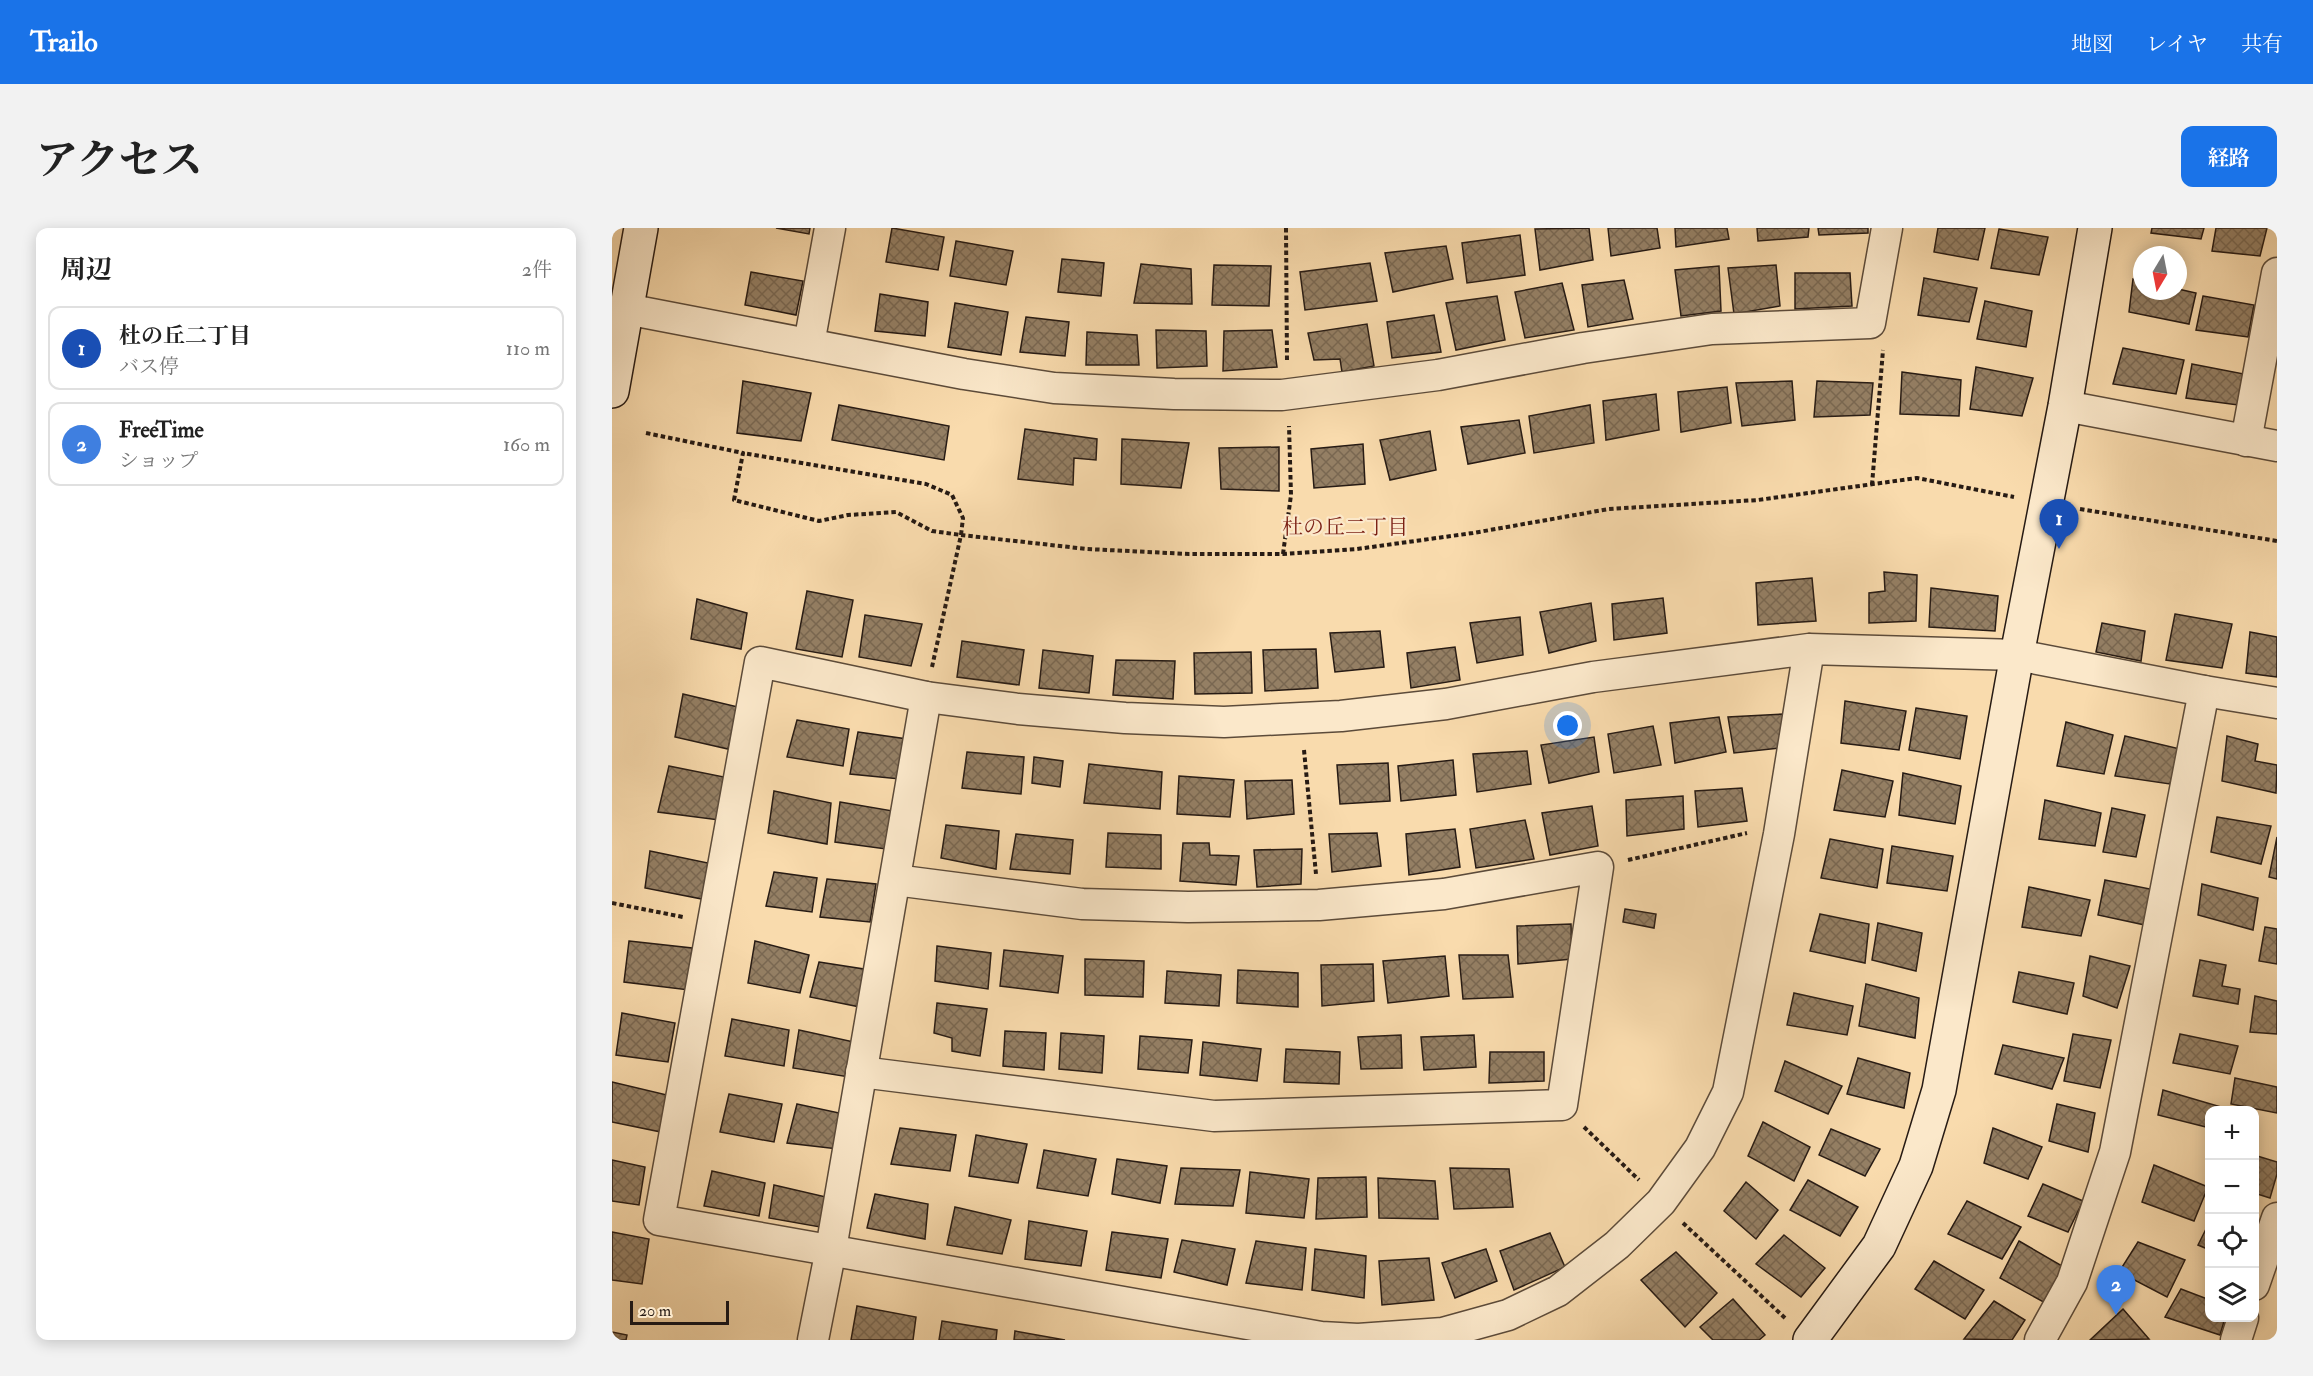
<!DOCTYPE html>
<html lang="ja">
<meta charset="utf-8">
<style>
body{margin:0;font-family:"IM FELL Double Pica","Noto Serif JP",serif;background:#f2f2f2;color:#222}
.controls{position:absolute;right:18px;bottom:18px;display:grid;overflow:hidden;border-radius:12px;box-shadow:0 3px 15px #0003}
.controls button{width:54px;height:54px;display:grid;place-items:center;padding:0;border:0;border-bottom:2px solid #e0e0e0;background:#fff;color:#222;font:30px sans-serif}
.compass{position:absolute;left:1521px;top:18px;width:54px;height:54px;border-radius:50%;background:#fff;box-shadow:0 3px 15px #0003;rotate:190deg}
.scale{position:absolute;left:18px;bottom:15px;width:99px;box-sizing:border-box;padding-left:6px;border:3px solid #271b14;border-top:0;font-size:16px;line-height:21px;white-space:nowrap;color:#271b14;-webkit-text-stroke:4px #fbe8ca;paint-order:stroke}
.you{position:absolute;left:956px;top:498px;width:21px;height:21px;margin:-15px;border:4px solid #fff;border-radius:50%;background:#1a73e8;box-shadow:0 0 0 9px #1a73e833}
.badge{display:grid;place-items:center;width:39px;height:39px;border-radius:50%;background:#1a73e8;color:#fff;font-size:20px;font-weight:700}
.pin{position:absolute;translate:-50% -50px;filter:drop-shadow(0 2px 3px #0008)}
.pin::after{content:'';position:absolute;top:32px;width:21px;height:18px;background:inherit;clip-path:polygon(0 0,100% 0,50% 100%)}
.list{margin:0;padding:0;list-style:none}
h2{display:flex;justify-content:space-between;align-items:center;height:78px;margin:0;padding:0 24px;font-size:26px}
h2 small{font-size:20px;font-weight:400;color:#767676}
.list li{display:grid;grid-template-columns:39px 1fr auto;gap:18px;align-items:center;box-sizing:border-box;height:84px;margin:0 12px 12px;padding:0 12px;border:2px solid #e0e0e0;border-radius:12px}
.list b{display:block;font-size:22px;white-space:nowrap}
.list p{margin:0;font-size:20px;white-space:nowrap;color:#767676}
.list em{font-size:20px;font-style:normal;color:#767676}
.icon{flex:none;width:33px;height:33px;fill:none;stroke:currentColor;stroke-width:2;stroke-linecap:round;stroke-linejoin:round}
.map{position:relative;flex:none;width:1665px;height:1112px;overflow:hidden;border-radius:12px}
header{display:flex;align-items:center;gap:36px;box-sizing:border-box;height:84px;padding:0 30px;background:#1a73e8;color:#fff}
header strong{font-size:28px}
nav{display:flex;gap:33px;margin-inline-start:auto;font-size:21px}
.intro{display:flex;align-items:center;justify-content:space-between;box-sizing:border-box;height:144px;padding:0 36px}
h1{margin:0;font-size:42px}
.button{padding:15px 27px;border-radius:12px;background:#1a73e8;color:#fff;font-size:21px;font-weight:700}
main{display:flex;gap:36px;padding:0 36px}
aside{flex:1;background:#fff;border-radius:12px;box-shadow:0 3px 15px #0003}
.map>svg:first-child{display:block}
.building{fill:url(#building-cross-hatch);stroke:#271b14;stroke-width:1.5}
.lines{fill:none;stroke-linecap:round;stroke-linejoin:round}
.street-casing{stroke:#5c4b3a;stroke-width:33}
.secondary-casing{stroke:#271b14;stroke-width:36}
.path{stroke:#271b14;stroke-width:4;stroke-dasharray:4.5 3;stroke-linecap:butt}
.street{stroke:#fbe8ca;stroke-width:30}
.secondary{stroke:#fbe8ca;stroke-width:33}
.labels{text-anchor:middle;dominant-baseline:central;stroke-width:4.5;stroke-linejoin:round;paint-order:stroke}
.neighbourhood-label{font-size:21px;fill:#7a1f14;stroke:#fbe8ca}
</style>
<header>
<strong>Trailo</strong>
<nav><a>地図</a><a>レイヤ</a><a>共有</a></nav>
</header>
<div class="intro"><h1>アクセス</h1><a class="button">経路</a></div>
<main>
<aside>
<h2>周辺<small>2件</small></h2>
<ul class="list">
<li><span class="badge" style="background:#1a4fb4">1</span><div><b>杜の丘二丁目</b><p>バス停</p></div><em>110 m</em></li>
<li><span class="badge" style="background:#3f7fe0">2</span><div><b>FreeTime</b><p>ショップ</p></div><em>160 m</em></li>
</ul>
</aside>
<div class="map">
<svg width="1665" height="1112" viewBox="0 0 1665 1112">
<defs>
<pattern id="building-cross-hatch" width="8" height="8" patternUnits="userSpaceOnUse" patternTransform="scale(1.5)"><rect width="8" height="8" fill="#947f64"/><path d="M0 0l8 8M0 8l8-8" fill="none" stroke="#796751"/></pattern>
</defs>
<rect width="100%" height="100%" fill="#f9dbad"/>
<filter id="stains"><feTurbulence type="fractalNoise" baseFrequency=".00333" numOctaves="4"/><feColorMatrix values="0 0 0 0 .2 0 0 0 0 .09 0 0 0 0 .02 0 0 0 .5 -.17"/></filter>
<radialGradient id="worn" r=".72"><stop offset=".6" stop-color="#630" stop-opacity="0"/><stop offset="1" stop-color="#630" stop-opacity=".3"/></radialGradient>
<g class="building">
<path d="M164,0H198L197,6Z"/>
<path d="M280,0L332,9L326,42L274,34Z"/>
<path d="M977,0L981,32L928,42L923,1Z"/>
<path d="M996,0H1045L1048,20L999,28Z"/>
<path d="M1063,0H1115L1117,11L1064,19Z"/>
<path d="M1145,0H1197L1196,9L1146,13Z"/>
<path d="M1206,0H1256V5L1207,7Z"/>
<path d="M1326,0H1373L1366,32L1322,24Z"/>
<path d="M1540,0H1592L1589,11L1539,5Z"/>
<path d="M1604,0H1655L1648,28L1600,23Z"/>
<path d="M1387,1L1436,9L1427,47L1379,40Z"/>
<path d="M908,7L913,47L855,55L850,15Z"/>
<path d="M344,13L401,23L394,57L338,48Z"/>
<path d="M834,18L841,51L781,64L773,25Z"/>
<path d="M450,31L492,35L489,68L446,64Z"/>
<path d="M758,35L765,73L693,82L688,44Z"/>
<path d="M529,36L579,41L580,76L522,75Z"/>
<path d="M602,37L659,38L657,78L600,77Z"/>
<path d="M1164,37L1168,78L1122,86L1116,40Z"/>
<path d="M1107,38L1109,83L1069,88L1063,42Z"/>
<path d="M139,44L191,53L184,87L133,77Z"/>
<path d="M1183,45H1238L1240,78L1183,81Z"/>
<path d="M1312,50L1365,60L1357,94L1306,87Z"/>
<path d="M1521,51L1530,53V63H1566V61L1584,65L1577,96L1517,84Z"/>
<path d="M1012,52L1021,91L976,99L970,57Z"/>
<path d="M950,55L962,102L913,110L903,64Z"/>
<path d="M268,66L316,74L313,108L263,103Z"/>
<path d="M885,68L893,112L844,122L834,75Z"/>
<path d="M1591,68L1642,77L1636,109L1584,102Z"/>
<path d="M1373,73L1420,83L1414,119L1365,111Z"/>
<path d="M343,75L396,84L389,127L336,119Z"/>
<path d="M822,87L829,124L780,130L775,94Z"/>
<path d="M414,89L457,94L453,128L408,124Z"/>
<path d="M755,96L762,138L730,144L728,131L702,132L696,105Z"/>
<path d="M544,102L594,103L595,138L545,140Z"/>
<path d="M660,102L665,139L611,143L612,103Z"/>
<path d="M475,104L525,107L527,137H474Z"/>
<path d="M1511,120L1572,132L1564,166L1501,156Z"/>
<path d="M1580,136L1632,146L1626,177L1574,170Z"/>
<path d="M1364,139L1421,150L1410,188L1358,181Z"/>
<path d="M1290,144L1349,152L1347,188L1288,186Z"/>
<path d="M131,153L199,165L189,213L125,205Z"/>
<path d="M1180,153L1183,192L1130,198L1124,155Z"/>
<path d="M1205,153L1261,155L1258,187L1202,189Z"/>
<path d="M1115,159L1119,195L1069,204L1066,164Z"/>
<path d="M1044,166L1047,202L994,212L991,173Z"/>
<path d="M227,177L337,198L332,232L220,212Z"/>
<path d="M978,177L982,215L922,225L917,188Z"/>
<path d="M907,192L913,225L856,236L849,199Z"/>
<path d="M413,201L485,211L484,232L462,230L461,257L406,251Z"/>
<path d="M818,203L824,242L778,252L768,212Z"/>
<path d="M510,211L577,215L569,260L509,256Z"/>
<path d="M751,216L753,256L702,260L699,221Z"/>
<path d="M667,219V263L609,261L607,220Z"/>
<path d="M1272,344L1305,347L1304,393L1257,395V365L1273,363Z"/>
<path d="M1200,350L1204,393L1146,397L1144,355Z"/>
<path d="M1319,360L1386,368L1383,403L1317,399Z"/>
<path d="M195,363L241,372L230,429L184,421Z"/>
<path d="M1051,370L1055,405L1002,412L1000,376Z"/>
<path d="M85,371L135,385L129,421L79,411Z"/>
<path d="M979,375L984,413L937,425L928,384Z"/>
<path d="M1563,386L1620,396L1610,440L1554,432Z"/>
<path d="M253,387L310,396L299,438L247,429Z"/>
<path d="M908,389L911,427L865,435L858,395Z"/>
<path d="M1490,395L1533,403L1529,433L1484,424Z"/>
<path d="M768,403L772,439L723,444L718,405Z"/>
<path d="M1638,404L1665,409V449L1634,445Z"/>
<path d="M350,413L412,422L407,457L345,449Z"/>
<path d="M843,419L848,452L799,460L795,425Z"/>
<path d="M704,421L706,460L653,463L651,422Z"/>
<path d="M431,422L481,428L477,465L427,460Z"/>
<path d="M639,424L640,465L583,466L582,425Z"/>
<path d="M504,432L563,433L561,471L501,467Z"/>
<path d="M71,466L126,479L116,521L63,509Z"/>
<path d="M1233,473L1294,483L1287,522L1229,515Z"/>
<path d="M1304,480L1355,488L1348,531L1297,522Z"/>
<path d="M1172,486L1168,520L1122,525L1116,489Z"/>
<path d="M1107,489L1114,524L1063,535L1058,495Z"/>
<path d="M185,492L237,501L231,538L175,529Z"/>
<path d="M1454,494L1501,507L1492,546L1445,538Z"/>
<path d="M1041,498L1049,537L1002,545L996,506Z"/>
<path d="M246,504L295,511L288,551L238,546Z"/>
<path d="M1513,508L1568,521L1558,556L1503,548Z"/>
<path d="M1615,508L1646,516L1643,533L1665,537L1664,565L1610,553Z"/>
<path d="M982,509L987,544L937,555L929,517Z"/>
<path d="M915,523L919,556L865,564L861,526Z"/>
<path d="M355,524L412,529L409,566L350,560Z"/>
<path d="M422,529L451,533L448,559L420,555Z"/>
<path d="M841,532L844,567L789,573L786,538Z"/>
<path d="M776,535L778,573L728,576L725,537Z"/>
<path d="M477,536L550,544L548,581L472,575Z"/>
<path d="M57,538L112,549L107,592L46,584Z"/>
<path d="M1230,542L1281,553L1273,589L1222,582Z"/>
<path d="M1291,545L1349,558L1343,596L1287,587Z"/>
<path d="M567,548L622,552L618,589L565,586Z"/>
<path d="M680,552L682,586L635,591L633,553Z"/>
<path d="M1130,560L1135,593L1086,599L1083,563Z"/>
<path d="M162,563L219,575L215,616L156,605Z"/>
<path d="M1071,568L1072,601L1015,608L1014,572Z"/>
<path d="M1433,572L1489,585L1483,618L1427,611Z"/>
<path d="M228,574L281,583L274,621L223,614Z"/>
<path d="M980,578L986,618L938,627L930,585Z"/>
<path d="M1500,580L1533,587L1524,629L1491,624Z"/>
<path d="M1605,589L1659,598L1649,636L1599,624Z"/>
<path d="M913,592L922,631L864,640L858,601Z"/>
<path d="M334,597L387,603L384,641L329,630Z"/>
<path d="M843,601L848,639L797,647L794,606Z"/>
<path d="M496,605L549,607V641L494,639Z"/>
<path d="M765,605L769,638L720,644L717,606Z"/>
<path d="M404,606L461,612L458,646L398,641Z"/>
<path d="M1665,609V651L1657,649Z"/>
<path d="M1218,611L1271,621L1265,660L1209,650Z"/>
<path d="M571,615H597L598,627L627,628L624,657L568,653Z"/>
<path d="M1280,618L1341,628L1335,663L1275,655Z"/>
<path d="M690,621L689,656L645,659L642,622Z"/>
<path d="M38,623L96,635L90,671L33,660Z"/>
<path d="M162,644L205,650L200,684L154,678Z"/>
<path d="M215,651L264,656L258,694L208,689Z"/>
<path d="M1493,652L1543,662L1533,697L1486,687Z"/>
<path d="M1590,656L1646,670L1641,702L1586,687Z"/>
<path d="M1417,659L1478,672L1469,708L1410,699Z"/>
<path d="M1013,681L1044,686L1042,700L1011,694Z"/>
<path d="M1208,686L1257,696L1253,735L1198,723Z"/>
<path d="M1266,695L1310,705L1304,743L1260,732Z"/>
<path d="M959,696L960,731L906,736L905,698Z"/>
<path d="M1653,699L1665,701V736L1647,733Z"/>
<path d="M17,713L80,720L77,762L12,754Z"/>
<path d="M143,713L197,727L188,765L136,755Z"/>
<path d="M325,718L379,725L376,761L323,753Z"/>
<path d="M392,722L451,728L446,765L388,758Z"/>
<path d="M847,727H896L901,769L851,771Z"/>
<path d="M833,728L837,768L776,775L771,733Z"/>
<path d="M1478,728L1518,738L1505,780L1471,768Z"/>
<path d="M473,731L532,733L531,769L473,767Z"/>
<path d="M1588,732L1614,737L1610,758L1628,761L1626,776L1581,768Z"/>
<path d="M207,734L258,742L253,780L198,769Z"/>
<path d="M761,736L762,773L710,778L709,737Z"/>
<path d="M626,742L686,745V779L625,775Z"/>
<path d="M555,743L609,747L607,778L553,775Z"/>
<path d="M1407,744L1462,755L1455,786L1401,774Z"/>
<path d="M1254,756L1307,770L1303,810L1247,798Z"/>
<path d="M1182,765L1241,778L1235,807L1175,797Z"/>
<path d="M1643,768L1665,773V806L1638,804Z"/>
<path d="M325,775L375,781L368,828L340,823V810L322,805Z"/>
<path d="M10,785L63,795L56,834L4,827Z"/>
<path d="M120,791L177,802L172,838L113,828Z"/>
<path d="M187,802L242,814L237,849L181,840Z"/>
<path d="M393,803L434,805L432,842L391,838Z"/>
<path d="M449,805L492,808L490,845L447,841Z"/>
<path d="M1461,806L1499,812L1488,860L1452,853Z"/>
<path d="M1568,806L1626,818L1618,846L1561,835Z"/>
<path d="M789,807L790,840L749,841L746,809Z"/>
<path d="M862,807L864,839L812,842L809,809Z"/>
<path d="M528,808L580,812L576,845L526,841Z"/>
<path d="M591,814L649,821L645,853L588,847Z"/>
<path d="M1391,817L1452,830L1440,861L1383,846Z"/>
<path d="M674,821L728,824L727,856L672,854Z"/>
<path d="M878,824H932V853L877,855Z"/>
<path d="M1246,830L1298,845L1292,880L1235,866Z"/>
<path d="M1173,833L1230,858L1216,886L1163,863Z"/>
<path d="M1623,850L1665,859V885L1619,876Z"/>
<path d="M0,854L55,867L49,904L0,894Z"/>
<path d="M1551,862L1609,879L1608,882H1598V900L1546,887Z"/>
<path d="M117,866L170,876L162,914L108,904Z"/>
<path d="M185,876L232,886L226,921L175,915Z"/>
<path d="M1445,876L1483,885L1476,924L1437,913Z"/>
<path d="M1151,894L1198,919L1182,953L1136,928Z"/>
<path d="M288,900L344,907L338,943L279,936Z"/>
<path d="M1381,900L1430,919L1416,951L1372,935Z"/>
<path d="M1219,901L1268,921L1253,948L1207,927Z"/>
<path d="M364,907L415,916L406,955L357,948Z"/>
<path d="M432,922L484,931L476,968L425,960Z"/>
<path d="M1642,927L1665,934V946L1658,970L1642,965Z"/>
<path d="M505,931L555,938L548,975L500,966Z"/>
<path d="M0,932L33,939L27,977L0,973Z"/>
<path d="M1542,937L1596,959L1582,993L1530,974Z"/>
<path d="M569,940L628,942L621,978L563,976Z"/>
<path d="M838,940L897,941L901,979L842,981Z"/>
<path d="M100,943L153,955L147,988L92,978Z"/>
<path d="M638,944L697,951L692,990L634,985Z"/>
<path d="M754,949L755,989L704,991L706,950Z"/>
<path d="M766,950L823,953L826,991L767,990Z"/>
<path d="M1196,952L1246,979L1228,1008L1178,982Z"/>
<path d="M1134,954L1166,982L1144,1011L1112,983Z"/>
<path d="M1431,956L1471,973L1456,1004L1416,988Z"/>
<path d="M162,957L214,969L208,999L157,990Z"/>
<path d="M263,966L316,976L313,1011L255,1000Z"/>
<path d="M1355,973L1409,999L1390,1031L1336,1006Z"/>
<path d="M343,979L399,992L390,1026L335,1017Z"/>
<path d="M417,993L475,1003L469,1038L413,1031Z"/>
<path d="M1598,993V1022L1586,1017Z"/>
<path d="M0,1004L37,1011L30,1056L0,1052Z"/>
<path d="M500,1004L556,1011L549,1050L494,1042Z"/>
<path d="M938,1005L953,1039L902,1062L888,1023Z"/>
<path d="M1172,1007L1213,1040L1189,1069L1144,1036Z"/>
<path d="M570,1012L623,1021L615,1057L562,1044Z"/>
<path d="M644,1013L694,1020L690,1062L634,1055Z"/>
<path d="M1407,1013L1457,1042L1437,1077L1388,1050Z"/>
<path d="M1526,1014L1573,1032L1555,1069L1507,1044Z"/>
<path d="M703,1021L754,1028L752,1070L700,1062Z"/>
<path d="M874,1021L885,1053L843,1070L830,1035Z"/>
<path d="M1064,1024L1105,1065L1073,1099L1029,1052Z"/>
<path d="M817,1030L822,1072L770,1077L767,1033Z"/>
<path d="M1322,1033L1372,1062L1353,1091L1303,1061Z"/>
<path d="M1569,1061L1598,1072V1090H1613L1608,1107L1553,1089Z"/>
<path d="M1121,1071L1153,1107L1147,1112H1101L1088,1099Z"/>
<path d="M1382,1073L1413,1092L1400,1112L1352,1111Z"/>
<path d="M245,1078L304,1089L301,1112H239Z"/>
<path d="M1511,1081L1537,1111L1478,1112Z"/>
<path d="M330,1093L385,1102L384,1112H327Z"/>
<path d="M403,1103L453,1112H402Z"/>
<path d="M0,1104L15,1107L14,1112H0Z"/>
</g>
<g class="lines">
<defs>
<g id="street">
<path d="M14,81L352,146L442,160L562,166L670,167L826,147L971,120L1100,101L1258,95L1275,0"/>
<path d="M197,116L218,0"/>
<path d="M1453,178L1665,218"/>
<path d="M1634,213L1665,45"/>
<path d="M1197,421L1167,606L1116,864L1088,920L1049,974L1005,1017L946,1063L896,1087L831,1105L746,1111L709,1109L47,992L148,434L314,469L406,481L513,490L612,494L729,488L834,476L981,449L1197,421L1405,427L1592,463L1503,924L1460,1054L1428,1112"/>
<path d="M1592,463L1665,475"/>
<path d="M249,844L602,888L950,877L986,639L832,666L707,677L576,679L470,676L283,652"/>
<path d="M1642,1057L1665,990"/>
<path d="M201,1112L219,1021L314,469"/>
<path d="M1624,1112L1631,1090"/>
</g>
<g id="secondary">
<path d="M0,163L29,0"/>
<path d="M1198,1112L1267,1018L1304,938L1327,862L1405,427L1453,178L1483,0"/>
</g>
</defs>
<use href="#street" class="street-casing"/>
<use href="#secondary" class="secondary-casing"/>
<g class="path">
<path d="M674,0L675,134"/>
<path d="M34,205L131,225L122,272L207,293L236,287L284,284L320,303L349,307L351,290L340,267L314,256L131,225"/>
<path d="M1260,257L1271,122"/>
<path d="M1468,281L1665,313"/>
<path d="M671,326L679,267L677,198"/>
<path d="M320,439L349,307L475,321L577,326H671L745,321L861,305L997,281L1146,272L1305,250L1402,269"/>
<path d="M692,522L704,646"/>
<path d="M1016,632L1135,605"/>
<path d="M0,675L71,689"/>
<path d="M972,899L1027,952"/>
<path d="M1071,995L1173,1090"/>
</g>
<use href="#street" class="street"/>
<use href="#secondary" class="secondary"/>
</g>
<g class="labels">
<g class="neighbourhood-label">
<text x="733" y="299">杜の丘二丁目</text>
</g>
</g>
<rect width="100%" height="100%" filter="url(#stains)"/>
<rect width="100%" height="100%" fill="url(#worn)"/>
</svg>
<div class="controls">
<button>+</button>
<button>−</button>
<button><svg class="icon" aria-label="locate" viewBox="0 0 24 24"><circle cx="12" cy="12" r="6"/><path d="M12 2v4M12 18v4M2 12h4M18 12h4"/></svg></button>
<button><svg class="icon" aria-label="layers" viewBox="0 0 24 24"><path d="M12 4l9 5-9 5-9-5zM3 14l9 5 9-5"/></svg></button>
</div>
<svg class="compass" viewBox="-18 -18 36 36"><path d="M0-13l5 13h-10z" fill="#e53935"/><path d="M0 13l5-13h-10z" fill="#767676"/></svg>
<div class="scale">20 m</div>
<div class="you"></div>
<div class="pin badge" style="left:1447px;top:321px;background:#1a4fb4">1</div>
<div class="pin badge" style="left:1504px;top:1087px;background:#3f7fe0">2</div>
</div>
</main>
